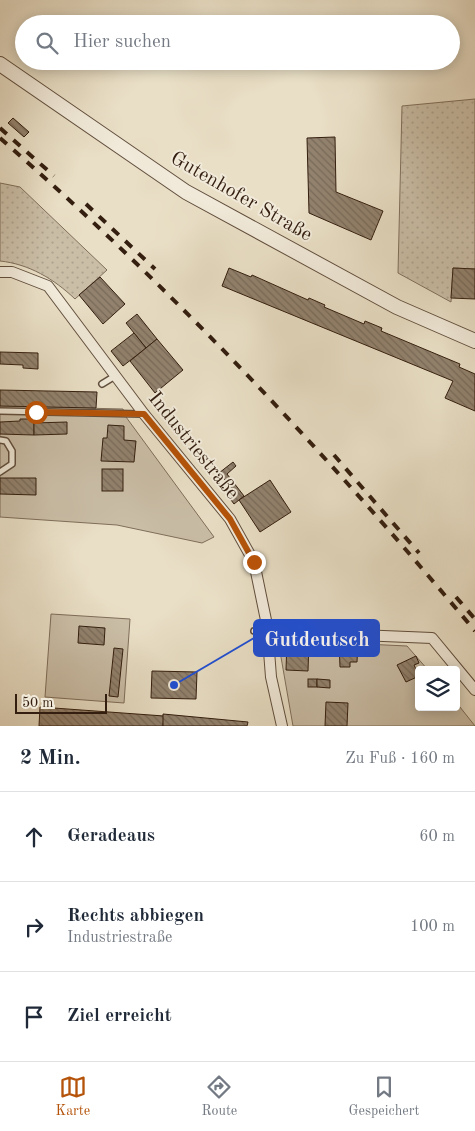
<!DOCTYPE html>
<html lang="de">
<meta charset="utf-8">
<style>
body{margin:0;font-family:"Old Standard TT",serif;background:#f6f6f7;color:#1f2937}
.controls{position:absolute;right:15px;bottom:15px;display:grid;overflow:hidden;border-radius:5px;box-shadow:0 2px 12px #0003}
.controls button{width:45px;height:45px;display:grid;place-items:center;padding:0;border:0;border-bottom:1px solid #e0e1e3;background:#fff;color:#1f2937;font:25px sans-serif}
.scale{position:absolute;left:15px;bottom:12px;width:92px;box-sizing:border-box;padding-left:5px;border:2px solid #341e0f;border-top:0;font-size:14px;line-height:18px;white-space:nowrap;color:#341e0f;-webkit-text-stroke:4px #f1eada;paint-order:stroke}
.stop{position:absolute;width:15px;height:15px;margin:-11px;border:4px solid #b45309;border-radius:50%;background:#fff}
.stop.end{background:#b45309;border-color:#fff;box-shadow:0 1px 5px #0008}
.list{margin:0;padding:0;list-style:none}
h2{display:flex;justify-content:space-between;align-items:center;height:65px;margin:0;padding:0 20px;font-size:21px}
h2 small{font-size:16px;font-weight:400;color:#747a83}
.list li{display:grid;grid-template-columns:32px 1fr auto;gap:15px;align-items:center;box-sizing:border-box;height:90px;padding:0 20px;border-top:1px solid #e0e1e3}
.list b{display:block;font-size:19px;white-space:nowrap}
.list p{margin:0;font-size:16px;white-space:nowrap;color:#747a83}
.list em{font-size:16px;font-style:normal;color:#747a83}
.icon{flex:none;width:28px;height:28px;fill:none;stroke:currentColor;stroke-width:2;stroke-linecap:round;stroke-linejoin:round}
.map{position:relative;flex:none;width:475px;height:726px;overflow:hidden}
.search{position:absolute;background:#fff;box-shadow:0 2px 12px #0003;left:15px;right:15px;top:15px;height:55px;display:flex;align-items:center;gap:12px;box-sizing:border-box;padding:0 18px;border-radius:28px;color:#747a83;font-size:19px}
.sheet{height:335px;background:#fff}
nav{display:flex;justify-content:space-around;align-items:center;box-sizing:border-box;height:70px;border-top:1px solid #e0e1e3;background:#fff;font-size:14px;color:#747a83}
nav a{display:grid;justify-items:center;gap:2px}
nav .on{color:#b45309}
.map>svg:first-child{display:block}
.grass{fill:url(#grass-dots);stroke:#7f6e5b}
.garden{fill:#cabea7;stroke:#7f6e5b}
.building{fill:url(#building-back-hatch);stroke:#341e0f}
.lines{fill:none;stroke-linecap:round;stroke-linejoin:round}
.service-casing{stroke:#614e3d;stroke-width:8}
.minor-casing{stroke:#614e3d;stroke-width:12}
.tertiary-casing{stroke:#614e3d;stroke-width:16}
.service{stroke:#f1eada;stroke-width:5}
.minor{stroke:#f1eada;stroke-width:10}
.tertiary{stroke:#f1eada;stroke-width:14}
.rail{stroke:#341e0f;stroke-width:4;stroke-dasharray:9 9;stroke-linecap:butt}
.route{stroke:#b45309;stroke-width:6}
.labels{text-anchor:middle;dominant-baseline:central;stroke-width:4;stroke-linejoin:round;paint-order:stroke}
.street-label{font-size:20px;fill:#341e0f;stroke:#f1eada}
.leader{fill:none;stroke:#1d4ed8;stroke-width:2}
.callout-dot{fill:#1d4ed8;stroke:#f1eada;stroke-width:2}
.callout{fill:#1d4ed8;stroke:#1d4ed8;stroke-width:2}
.callout-label{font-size:21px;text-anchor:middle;font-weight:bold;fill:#fff}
</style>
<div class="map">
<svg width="475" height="726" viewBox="0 0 475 726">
<defs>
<pattern id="grass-dots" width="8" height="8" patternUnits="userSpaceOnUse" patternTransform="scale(1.25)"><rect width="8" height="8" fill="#cabea7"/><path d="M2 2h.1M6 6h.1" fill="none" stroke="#aea38f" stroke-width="1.8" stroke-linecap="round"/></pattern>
<pattern id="building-back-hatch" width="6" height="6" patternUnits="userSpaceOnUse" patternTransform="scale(1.25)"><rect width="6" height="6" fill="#92826e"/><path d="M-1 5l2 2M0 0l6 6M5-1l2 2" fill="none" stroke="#786a59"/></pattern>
</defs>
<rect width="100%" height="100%" fill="#e9dfc6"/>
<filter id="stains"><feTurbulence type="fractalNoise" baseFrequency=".004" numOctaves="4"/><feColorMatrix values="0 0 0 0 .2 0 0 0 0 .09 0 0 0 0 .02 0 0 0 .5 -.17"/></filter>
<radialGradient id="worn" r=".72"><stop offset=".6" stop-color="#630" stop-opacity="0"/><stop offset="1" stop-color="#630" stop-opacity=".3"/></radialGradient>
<g class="grass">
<path d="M475,99V269L453,268L451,302L398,273L402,106Z"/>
<path d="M0,183L20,187L107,270L75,299C54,279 29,264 0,261Z"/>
</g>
<g class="garden">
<path d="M0,406L123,409L126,417L214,537L202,543L117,525L0,517Z"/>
<path d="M51,614L130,619L124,703L45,697Z"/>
<path d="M278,640L407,646L428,670H419V707H456V702L475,726H293Z"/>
</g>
<g class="building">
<path d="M13,118L29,132L24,137L8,123Z"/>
<path d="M335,137L336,192L383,211L371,240L309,213L307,138Z"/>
<path d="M229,268L251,277L252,275L308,300L309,298L325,305L324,307L364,324L365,321L382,328L381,331L460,364L459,367L475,374V411L445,398L453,381L222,286Z"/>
<path d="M453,268L475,269V299L451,298Z"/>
<path d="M100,277L125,304L103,324L79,295Z"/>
<path d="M137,314L157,339L146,348L126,323Z"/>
<path d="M134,333L146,348L123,366L111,351Z"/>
<path d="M157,339L183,370L155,393L130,361Z"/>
<path d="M0,352L38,353V369L23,368V365L0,364Z"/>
<path d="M0,390L97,392L96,408L0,406Z"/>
<path d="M20,419H34V435L0,434V422L20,421Z"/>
<path d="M67,422V434L34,435V423Z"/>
<path d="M108,425L124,426V440L136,441L134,462L101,461L103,438H107Z"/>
<path d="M233,462L236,466L227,474L244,496L234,504L225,492L231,487L219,473Z"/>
<rect x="102" y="469" width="21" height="22"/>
<path d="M0,478H36V495L0,494Z"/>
<path d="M270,480L291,512L260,532L239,500Z"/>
<path d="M79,626L105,628L104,645L78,643Z"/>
<path d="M287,640L309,641L308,671L286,670Z"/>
<path d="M339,642H358L357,662H350V667H340Z"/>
<path d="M114,648L123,649L118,697L109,696Z"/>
<path d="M416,656L419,663L414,665L419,676L406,682L397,665Z"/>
<path d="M152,671L197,672L196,699L151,698Z"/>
<rect x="308" y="679" width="9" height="8"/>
<path d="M317,679L330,680V688L317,687Z"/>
<path d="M326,702L348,703L347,726H325Z"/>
<path d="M40,707L164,716L163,726H39Z"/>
<path d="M163,714L248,722L247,726H163Z"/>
</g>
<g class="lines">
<defs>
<g id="service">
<path d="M102,384L115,376"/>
<path d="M0,411L142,414"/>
<path d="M0,440L6,441L12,451V464L0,472"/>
<path d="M254,631L268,633"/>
</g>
<g id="minor">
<path d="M0,272H12L48,286L144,414L230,519L254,562L267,625L271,677L282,726"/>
<path d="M267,625L286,632L432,638L475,690"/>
</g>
<path id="tertiary" d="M0,64L186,192L397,307L475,341"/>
</defs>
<use href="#service" class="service-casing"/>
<use href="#minor" class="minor-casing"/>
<use href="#tertiary" class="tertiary-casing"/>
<use href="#service" class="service"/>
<use href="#minor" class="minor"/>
<use href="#tertiary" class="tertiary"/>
<g class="rail">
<path d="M0,128L54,176"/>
<path d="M0,138C175,291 326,453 475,631"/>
<path d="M86,204L155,269"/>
<path d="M334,455L419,553"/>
<path d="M456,597L475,619"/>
</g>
</g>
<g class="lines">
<path class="route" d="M36,412L144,414L230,519L254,562"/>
</g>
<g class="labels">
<g class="street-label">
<text transform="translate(241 197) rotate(30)">Gutenhofer Straße</text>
<text transform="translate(193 446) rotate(51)">Industriestraße</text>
</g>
</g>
<path class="leader" d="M174 685L254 638"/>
<circle class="callout-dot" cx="174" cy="685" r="5"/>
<rect class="callout" x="254" y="620" width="125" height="36" rx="5"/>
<g class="callout-label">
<text x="317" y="646">Gutdeutsch</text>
</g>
<rect width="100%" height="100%" filter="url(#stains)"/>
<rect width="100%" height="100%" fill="url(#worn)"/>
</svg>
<div class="controls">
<button><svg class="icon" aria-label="layers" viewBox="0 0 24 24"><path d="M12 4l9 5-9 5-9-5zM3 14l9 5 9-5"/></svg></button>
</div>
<div class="scale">50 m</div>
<div class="stop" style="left:36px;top:412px"></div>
<div class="stop end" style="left:254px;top:562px"></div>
<div class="search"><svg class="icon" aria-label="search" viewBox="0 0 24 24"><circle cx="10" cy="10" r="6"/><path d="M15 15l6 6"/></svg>Hier suchen</div>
</div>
<section class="sheet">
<h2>2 Min.<small>Zu Fuß · 160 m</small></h2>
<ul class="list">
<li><svg class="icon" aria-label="ahead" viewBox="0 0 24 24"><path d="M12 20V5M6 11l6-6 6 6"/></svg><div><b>Geradeaus</b></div><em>60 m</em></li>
<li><svg class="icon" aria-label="right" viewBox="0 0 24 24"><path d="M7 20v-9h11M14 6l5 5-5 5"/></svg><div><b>Rechts abbiegen</b><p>Industriestraße</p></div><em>100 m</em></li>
<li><svg class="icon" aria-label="arrive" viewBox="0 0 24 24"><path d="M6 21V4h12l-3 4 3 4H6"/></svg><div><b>Ziel erreicht</b></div></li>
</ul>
</section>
<nav>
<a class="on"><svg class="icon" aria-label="map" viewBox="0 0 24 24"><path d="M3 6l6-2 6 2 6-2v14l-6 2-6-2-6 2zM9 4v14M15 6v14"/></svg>Karte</a>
<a><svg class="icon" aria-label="directions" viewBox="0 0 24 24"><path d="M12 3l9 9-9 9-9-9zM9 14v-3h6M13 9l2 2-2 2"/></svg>Route</a>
<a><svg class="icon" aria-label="saved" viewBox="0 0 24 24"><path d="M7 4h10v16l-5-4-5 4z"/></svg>Gespeichert</a>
</nav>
